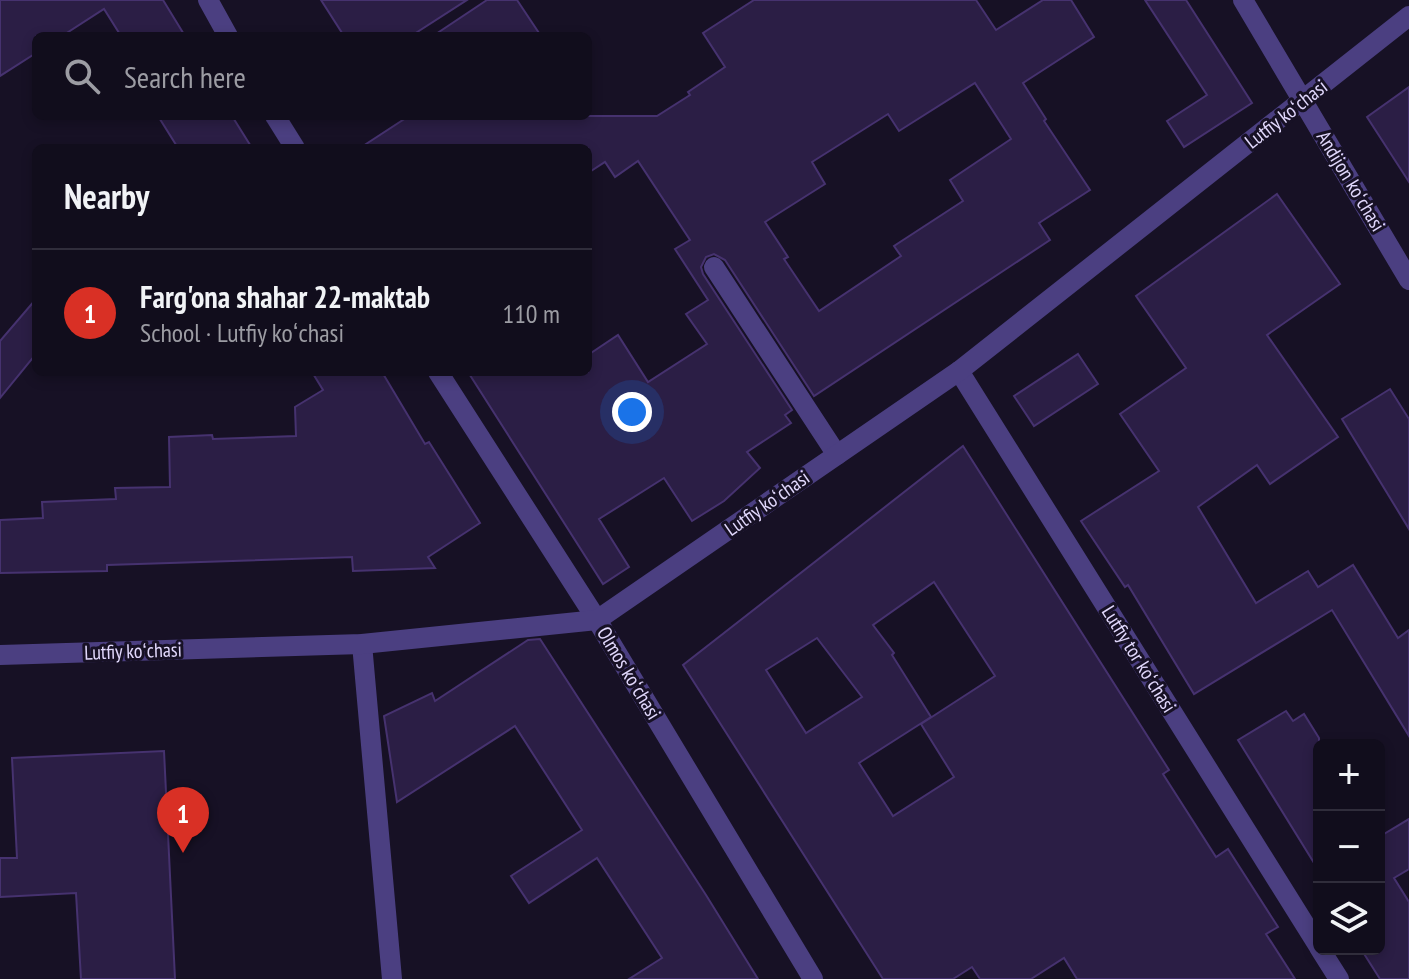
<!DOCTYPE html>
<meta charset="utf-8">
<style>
body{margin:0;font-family:"PT Sans Narrow",sans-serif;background:#1a1625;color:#f1f3f6}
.controls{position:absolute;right:24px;bottom:24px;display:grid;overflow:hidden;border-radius:12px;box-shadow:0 4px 12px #0003}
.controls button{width:72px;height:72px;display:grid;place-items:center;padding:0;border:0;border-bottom:2px solid #302d3b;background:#110d1c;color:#f1f3f6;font:40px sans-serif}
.you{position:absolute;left:632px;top:412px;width:28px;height:28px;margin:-20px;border:6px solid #fff;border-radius:50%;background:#1a73e8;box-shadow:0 0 0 12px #1a73e833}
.badge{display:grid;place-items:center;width:52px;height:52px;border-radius:50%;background:#d93025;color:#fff;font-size:26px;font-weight:700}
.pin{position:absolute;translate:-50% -66px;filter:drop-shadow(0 2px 4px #0008)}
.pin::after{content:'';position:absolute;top:42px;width:28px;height:24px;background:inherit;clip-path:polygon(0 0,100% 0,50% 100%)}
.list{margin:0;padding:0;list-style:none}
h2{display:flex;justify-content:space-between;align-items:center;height:104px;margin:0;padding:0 32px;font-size:34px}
h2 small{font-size:26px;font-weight:400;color:#9c9ca3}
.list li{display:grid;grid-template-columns:52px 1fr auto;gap:24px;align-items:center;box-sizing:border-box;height:128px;padding:0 32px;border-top:2px solid #302d3b}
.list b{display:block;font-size:30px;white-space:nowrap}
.list p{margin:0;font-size:26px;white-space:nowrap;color:#9c9ca3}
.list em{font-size:26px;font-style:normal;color:#9c9ca3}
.icon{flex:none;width:44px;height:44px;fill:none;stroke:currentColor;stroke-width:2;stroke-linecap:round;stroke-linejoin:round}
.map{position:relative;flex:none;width:1409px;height:979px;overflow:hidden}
.search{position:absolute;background:#110d1c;box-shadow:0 4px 12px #0003;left:32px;top:32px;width:560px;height:88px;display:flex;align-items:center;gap:20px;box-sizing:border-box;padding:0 28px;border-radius:12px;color:#9c9ca3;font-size:30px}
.panel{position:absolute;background:#110d1c;box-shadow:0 4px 12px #0003;left:32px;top:144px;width:560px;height:232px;border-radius:12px}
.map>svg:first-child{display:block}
.building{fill:#2b1e45;stroke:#46326f;stroke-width:2;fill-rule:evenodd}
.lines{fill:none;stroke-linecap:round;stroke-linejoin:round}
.lane{stroke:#4b3f81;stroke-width:20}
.street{stroke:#4b3f81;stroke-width:20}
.labels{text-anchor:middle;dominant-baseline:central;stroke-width:6;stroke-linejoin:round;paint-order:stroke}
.street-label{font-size:20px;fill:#e1d8fc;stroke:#171125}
</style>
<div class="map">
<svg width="1409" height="979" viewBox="0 0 1409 979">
<rect width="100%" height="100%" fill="#171125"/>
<g class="building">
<path d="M0,0H163L185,36H121L104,9L62,36H36V53L0,76Z"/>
<path d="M321,0H467L411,36H344Z"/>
<path d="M487,0H517L541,36H433Z"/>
<path d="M754,0H976L996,30L1043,0H1071L1094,37L1023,83L1046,119L1044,121L1090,190L1039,223L1050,240L814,396L725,260L714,254L706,257L701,267L703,274L792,410L785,415L791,423L747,452L760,468L724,501L692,521L664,478L599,519L629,567L603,584L468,372H588V355L618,335L648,382L707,344L686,314L708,300L675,249L690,240L638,161L615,177L605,162L588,173V148H360L409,116H657L690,95L688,92L725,67L703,33ZM975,83L1011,139L950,180L963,201L894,246L901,256L819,311L784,259L788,257L765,222L825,184L812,162L888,114L899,131Z"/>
<path d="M1145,0H1186L1252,103L1184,147L1167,121L1207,95Z"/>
<path d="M1409,87V182L1367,117Z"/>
<path d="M158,116H232L252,148H178Z"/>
<path d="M1277,194L1340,284L1267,335L1338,437L1270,484L1257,465L1198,507L1256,603L1308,571L1318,587L1353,565L1398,638L1409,630V736L1332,610L1194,694L1128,585L1125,587L1081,521L1159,471L1120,414L1186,368L1136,296Z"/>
<path d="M36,299V354L0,398V341Z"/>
<path d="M1078,354L1098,384L1034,426L1014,396Z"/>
<path d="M312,372H382L425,444L429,442L480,523L428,557L435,568L353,571L352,557L107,565V571L0,573V520L43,518L42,502L116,499L115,488L170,487L169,437L212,435L213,439L296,436L295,407L323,390Z"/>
<path d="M1390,389L1409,419V529L1342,419Z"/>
<path d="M963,446L1169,770L1163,774L1216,857L1228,849L1278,927L1266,934L1295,979H1077L1064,958L1031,979H980L972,967L953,979H883L683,665ZM934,582L995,676L921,724L954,777L893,816L859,763L931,717L892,655L894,653L873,625ZM817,638L862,697L806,733L766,670Z"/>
<path d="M540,639L706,895L758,979H629L662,958L597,858L529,903L511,876L582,830L515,726L397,802L384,716L432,693L435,701L528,640Z"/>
<path d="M1286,711L1293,721L1304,714L1319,738V871L1238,740Z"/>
<path d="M164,751L175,979H81L76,893L0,897V858H17L12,758Z"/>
<path d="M1409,819V869L1394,878L1409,902V979H1380L1361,949H1379V837Z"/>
</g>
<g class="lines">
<g class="lane">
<path d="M714,267L837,455"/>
<path d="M362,644L392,979"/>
</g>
<g class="street">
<path d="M208,0L228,36"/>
<path d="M1243,0L1409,280"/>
<path d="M275,116L295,148"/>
<path d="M959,371L1319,947"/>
<path d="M438,372L597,620L813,979"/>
<path d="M0,655L362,644L597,620L959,371L1409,16"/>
<path d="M1320,949L1339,979"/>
</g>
</g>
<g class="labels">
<g class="street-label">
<text transform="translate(1286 114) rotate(-38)">Lutfiy koʻchasi</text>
<text transform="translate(1351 181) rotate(59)">Andijon koʻchasi</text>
<text transform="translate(767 503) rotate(-35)">Lutfiy koʻchasi</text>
<text transform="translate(133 651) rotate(-2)">Lutfiy koʻchasi</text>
<text transform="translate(1139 659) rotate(58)">Lutfiy tor koʻchasi</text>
<text transform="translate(629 673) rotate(59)">Olmos koʻchasi</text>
</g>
</g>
</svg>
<div class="controls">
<button>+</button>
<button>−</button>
<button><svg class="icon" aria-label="layers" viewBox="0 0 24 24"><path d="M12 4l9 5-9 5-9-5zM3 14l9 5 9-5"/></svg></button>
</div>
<div class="you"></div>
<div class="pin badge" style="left:183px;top:853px">1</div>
<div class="search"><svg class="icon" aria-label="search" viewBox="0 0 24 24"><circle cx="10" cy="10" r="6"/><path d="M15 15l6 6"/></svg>Search here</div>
<section class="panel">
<h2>Nearby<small></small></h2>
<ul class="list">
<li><span class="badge">1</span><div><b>Farg'ona shahar 22-maktab</b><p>School · Lutfiy koʻchasi</p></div><em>110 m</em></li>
</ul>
</section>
</div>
